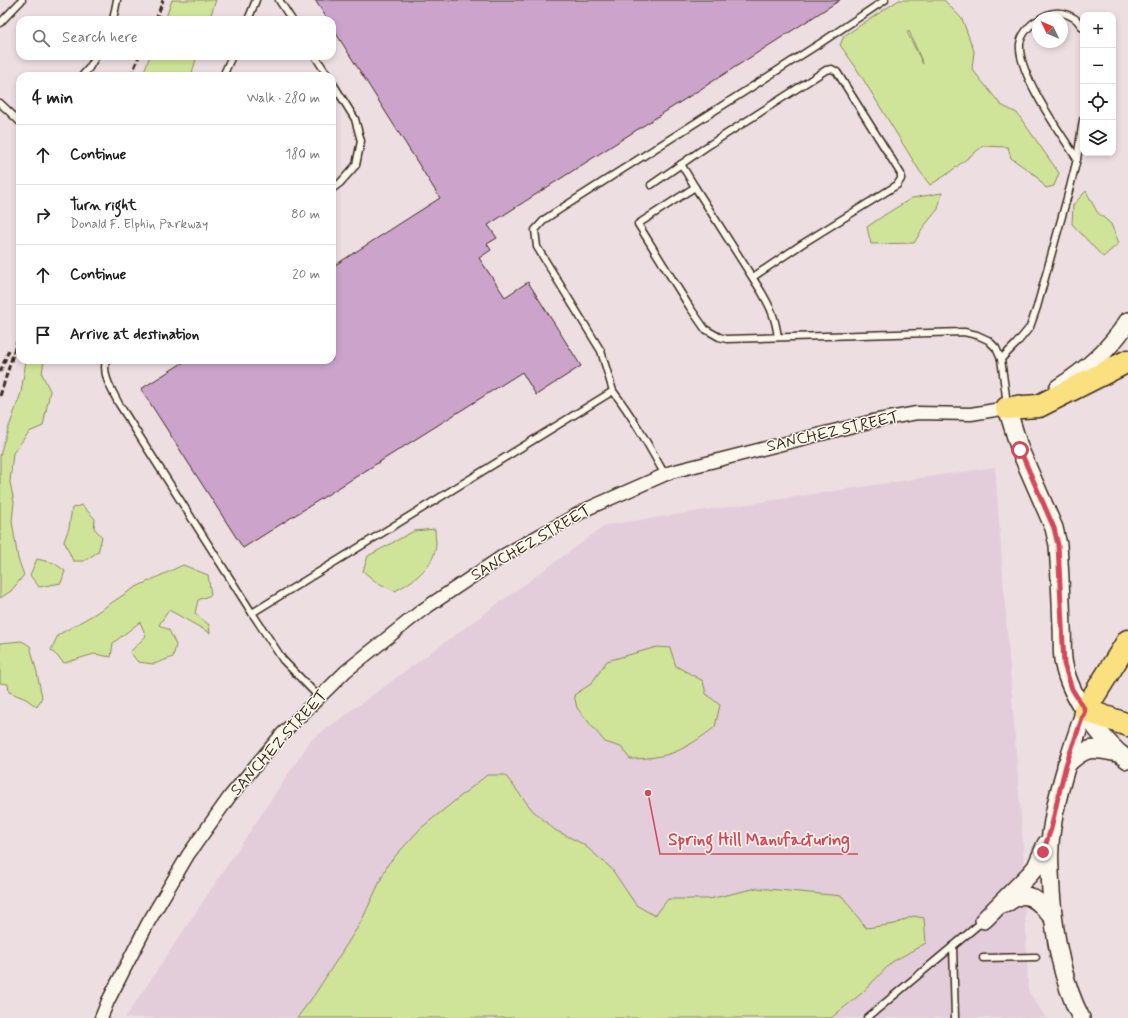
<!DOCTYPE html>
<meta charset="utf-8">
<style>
body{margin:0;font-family:Mynerve,sans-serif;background:#f2f2f2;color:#222}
.controls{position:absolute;right:12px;top:12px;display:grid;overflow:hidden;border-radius:8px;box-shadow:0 2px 6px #0003}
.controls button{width:36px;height:36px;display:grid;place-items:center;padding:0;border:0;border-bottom:1px solid #e0e0e0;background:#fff;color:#222;font:20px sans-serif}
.compass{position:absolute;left:1032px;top:12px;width:36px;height:36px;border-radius:50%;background:#fff;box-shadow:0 2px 6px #0003;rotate:314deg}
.stop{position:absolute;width:12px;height:12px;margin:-9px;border:3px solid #d1495b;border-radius:50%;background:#fff}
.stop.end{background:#d1495b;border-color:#fff;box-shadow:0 1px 4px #0008}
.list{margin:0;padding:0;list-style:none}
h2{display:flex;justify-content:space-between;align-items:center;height:52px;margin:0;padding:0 16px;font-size:17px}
h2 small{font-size:13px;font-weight:400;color:#767676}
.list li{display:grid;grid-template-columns:26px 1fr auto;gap:12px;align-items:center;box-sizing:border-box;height:60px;padding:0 16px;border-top:1px solid #e0e0e0}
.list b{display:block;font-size:15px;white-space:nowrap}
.list p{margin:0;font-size:13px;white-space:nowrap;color:#767676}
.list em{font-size:13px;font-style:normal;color:#767676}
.icon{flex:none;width:22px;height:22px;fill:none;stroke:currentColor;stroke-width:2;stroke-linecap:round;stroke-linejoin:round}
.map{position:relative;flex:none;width:1128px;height:1018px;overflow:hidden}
.search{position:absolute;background:#fff;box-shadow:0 2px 6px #0003;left:16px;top:16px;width:320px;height:44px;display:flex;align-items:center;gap:10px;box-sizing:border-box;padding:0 14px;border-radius:12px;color:#767676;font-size:15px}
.panel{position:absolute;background:#fff;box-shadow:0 2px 6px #0003;left:16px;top:72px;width:320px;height:292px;border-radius:12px}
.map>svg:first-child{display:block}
.built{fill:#e3cddb}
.green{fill:#d0e499;stroke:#86875c;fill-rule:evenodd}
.building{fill:#cca4cb;stroke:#3b2a1e}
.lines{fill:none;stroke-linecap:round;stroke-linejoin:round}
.lane-casing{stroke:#3b2a1e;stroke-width:9}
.street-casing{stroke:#3b2a1e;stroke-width:15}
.secondary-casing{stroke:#3b2a1e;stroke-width:20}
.highway-casing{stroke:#3b2a1e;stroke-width:25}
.lane{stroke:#fbf7ec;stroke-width:6}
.street{stroke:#fbf7ec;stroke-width:12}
.secondary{stroke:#fbf7ec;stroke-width:17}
.highway{stroke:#fbe080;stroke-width:22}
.rail{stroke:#3b2a1e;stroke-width:3;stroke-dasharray:6 3;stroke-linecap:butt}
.route{stroke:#d1495b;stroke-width:5}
.labels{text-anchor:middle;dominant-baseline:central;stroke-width:3;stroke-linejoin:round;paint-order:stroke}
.street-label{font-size:16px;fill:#3b2a1e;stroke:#fbf7ec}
.leader{fill:none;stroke:#d1495b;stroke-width:1.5}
.callout-dot{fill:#d1495b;stroke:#fbf7ec;stroke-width:1.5}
.callout-label{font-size:17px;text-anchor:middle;font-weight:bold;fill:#d1495b;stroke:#fbf7ec;stroke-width:3;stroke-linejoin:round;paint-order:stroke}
</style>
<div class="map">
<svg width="1128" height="1018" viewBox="0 0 1128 1018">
<rect width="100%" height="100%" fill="#eddee2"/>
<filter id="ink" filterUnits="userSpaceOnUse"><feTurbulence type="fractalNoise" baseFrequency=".025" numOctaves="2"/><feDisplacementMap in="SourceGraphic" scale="8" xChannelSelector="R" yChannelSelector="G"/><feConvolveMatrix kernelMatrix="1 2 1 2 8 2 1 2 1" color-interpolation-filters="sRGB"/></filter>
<g filter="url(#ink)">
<path class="built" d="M995,467L1023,846L1028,990L1046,1018H125L311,740L606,525Z"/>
<g class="green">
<path d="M172,0H216L209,20H165Z"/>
<path d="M899,0H944L962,19L974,51L972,69L1001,105L1017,113L1059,173L1054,186L1046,188L1035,175L1011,158L1008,147L983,146L946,175L930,185L919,170L855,66L840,45L844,36ZM909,31L923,64L907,32Z"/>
<path d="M150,56H197L191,76H142Z"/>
<path d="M1086,191L1097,212L1111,224L1119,243L1103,257L1072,224L1073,205Z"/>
<path d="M942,193L938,209L925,225L914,243L871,244L867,227L886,214L912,198Z"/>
<path d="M26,360H44L42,374L50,391L43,426L29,432L13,453L10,482L14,502L12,521L18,559L24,575L11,591L0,598V456L3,444L21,393Z"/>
<path d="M82,505L95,519L94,528L102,537L98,552L84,561H73L64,541L69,528L72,508Z"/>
<path d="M435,529C435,534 436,539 436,544C435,567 412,582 395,591L376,582L363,571L368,556L414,531Z"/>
<path d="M37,559L54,563L65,571L61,583L39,587L30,575Z"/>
<path d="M183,565L208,575L211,595L198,600L195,613L209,625L210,633L169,610L159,625L169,630L176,645L173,657L154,664L138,662L130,652L146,636L140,622L113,643L111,657L94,654L64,663L51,650L58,635L93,615L134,588Z"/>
<path d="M22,641L30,646L37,673L42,697L37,707L26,699L9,692L8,684L0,683V643Z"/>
<path d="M657,647L670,648L676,666L703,681L706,694L720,705L715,727C703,736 691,745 677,751C665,757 643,759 630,759L621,747L605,742L577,708L574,695L591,684L607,661Z"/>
<path d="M487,775H505L533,811L555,830L583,844L611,868L636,905L655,916L668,899H709L757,888L842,896L866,928L895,924L913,916L924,918L926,943L892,962L862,993L831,1018H297L315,994L361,922L388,864L421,828Z"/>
</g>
<path class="building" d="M315,0H840L488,225L497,238L487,244L491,250L479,258L505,297L528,282L581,366L536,395L522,372L243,548L141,389L187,360H332V267L440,198L332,27V20H328Z"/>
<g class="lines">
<defs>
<g id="lane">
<path d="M279,0L292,20"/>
<path d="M1041,18C1052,11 1063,11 1074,18C1078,20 1080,25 1083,28"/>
<path d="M113,20L117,0"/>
<path d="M248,20L256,0"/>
<path d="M1038,20C1030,24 1021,35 1020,44C1017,73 1061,134 1077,159"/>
<path d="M0,23L22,0"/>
<path d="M315,56L328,76"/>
<path d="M82,76L89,68L96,56"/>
<path d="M223,76L232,56"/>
<path d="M332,82L355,119L361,141L356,165L340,183L332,189"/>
<path d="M0,103L20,122"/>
<path d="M681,164L695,187"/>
<path d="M651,185L706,147L826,70L832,69L837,72L901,174V179L897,185L802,244L753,277"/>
<path d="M778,337C775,317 771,308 761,291L695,187L638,224L689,306L705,329L719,337L727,339L964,332L977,335L988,340L996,348L1001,359L1007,404"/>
<path d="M1001,359L1016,344L1030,327L1037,307L1070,187L1077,159L1083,120"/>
<path d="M106,360C102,376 112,390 119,404L252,613"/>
<path d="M613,391L601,351L537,247L535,230L545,219L565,206L822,42L885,0"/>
<path d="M319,697L283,660L252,613L613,391C633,417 649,446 665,475"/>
<path d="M953,946L955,1018"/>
<path d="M983,958L1036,957"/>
<path d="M867,1018L983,921"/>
</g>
<path id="street" d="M101,1018L108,1001L148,923L188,855L230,796L282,734L346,671L421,611L506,554L589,508L671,472L873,421L917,413L971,414L1007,408"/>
<g id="secondary">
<path d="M1058,388C1085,371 1111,348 1128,321"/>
<path d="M1019,404L1007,408L1020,450L1054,528L1058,545C1060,573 1061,600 1062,628C1063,640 1061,653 1064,665C1070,696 1102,742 1128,760"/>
<path d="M1066,765C1087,745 1092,748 1118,753"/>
<path d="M1005,904C1010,901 1014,898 1019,896C1033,892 1045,909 1053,918"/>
<path d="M984,920L1029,875L1036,867L1046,844"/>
<path d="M1081,1018C1061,979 1054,935 1051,891C1050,870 1048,849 1052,827C1058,787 1072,749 1085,710"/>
</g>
<g id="highway">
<path d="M1007,408L1039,406L1128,361"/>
<path d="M1128,641L1085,710L1128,725"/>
</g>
</defs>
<use href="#lane" class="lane-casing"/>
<use href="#street" class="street-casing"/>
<use href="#secondary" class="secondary-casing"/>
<use href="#highway" class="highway-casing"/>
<use href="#lane" class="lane"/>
<use href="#street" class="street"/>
<use href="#secondary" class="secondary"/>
<use href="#highway" class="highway"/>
<g class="rail">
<path d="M156,20L163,0"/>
<path d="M131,76L139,56"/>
<path d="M0,372L9,350"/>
<path d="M0,396L20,332"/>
</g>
</g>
</g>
<g class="lines" filter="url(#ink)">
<path class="route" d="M1020,450L1054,528L1058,545L1064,664L1072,689L1085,710L1066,765L1058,797L1051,829L1043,852"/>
</g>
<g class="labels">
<g class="street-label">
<text transform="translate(833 432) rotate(-13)">SANCHEZ STREET</text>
<text transform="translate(531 543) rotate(-30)">SANCHEZ STREET</text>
<text transform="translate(279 743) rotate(-48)">SANCHEZ STREET</text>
</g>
</g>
<path class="leader" d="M648 793L660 854H858"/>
<circle class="callout-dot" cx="648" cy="793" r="4"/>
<g class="callout-label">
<text x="759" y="845">Spring Hill Manufacturing</text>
</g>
</svg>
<div class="controls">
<button>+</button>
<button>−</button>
<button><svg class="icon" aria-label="locate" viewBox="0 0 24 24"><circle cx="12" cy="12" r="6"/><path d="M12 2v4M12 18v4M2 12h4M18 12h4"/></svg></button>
<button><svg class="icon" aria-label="layers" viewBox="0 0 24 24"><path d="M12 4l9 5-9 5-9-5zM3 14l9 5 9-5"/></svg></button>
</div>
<svg class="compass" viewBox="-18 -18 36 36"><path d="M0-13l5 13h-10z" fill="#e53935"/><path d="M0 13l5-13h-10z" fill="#767676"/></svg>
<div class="stop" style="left:1020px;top:450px"></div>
<div class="stop end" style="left:1043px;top:852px"></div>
<div class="search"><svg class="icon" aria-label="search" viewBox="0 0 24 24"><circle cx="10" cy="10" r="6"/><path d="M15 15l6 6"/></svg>Search here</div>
<section class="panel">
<h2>4 min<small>Walk · 280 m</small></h2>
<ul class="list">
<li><svg class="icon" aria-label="ahead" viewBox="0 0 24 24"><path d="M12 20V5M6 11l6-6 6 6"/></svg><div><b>Continue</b></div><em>180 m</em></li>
<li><svg class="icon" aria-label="right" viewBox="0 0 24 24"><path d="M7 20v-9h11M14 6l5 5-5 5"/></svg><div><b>Turn right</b><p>Donald F. Elphin Parkway</p></div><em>80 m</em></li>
<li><svg class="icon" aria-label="ahead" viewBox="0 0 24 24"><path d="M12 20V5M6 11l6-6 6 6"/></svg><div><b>Continue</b></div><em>20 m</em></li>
<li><svg class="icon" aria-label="arrive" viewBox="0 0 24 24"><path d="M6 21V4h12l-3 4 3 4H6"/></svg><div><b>Arrive at destination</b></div></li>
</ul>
</section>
</div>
